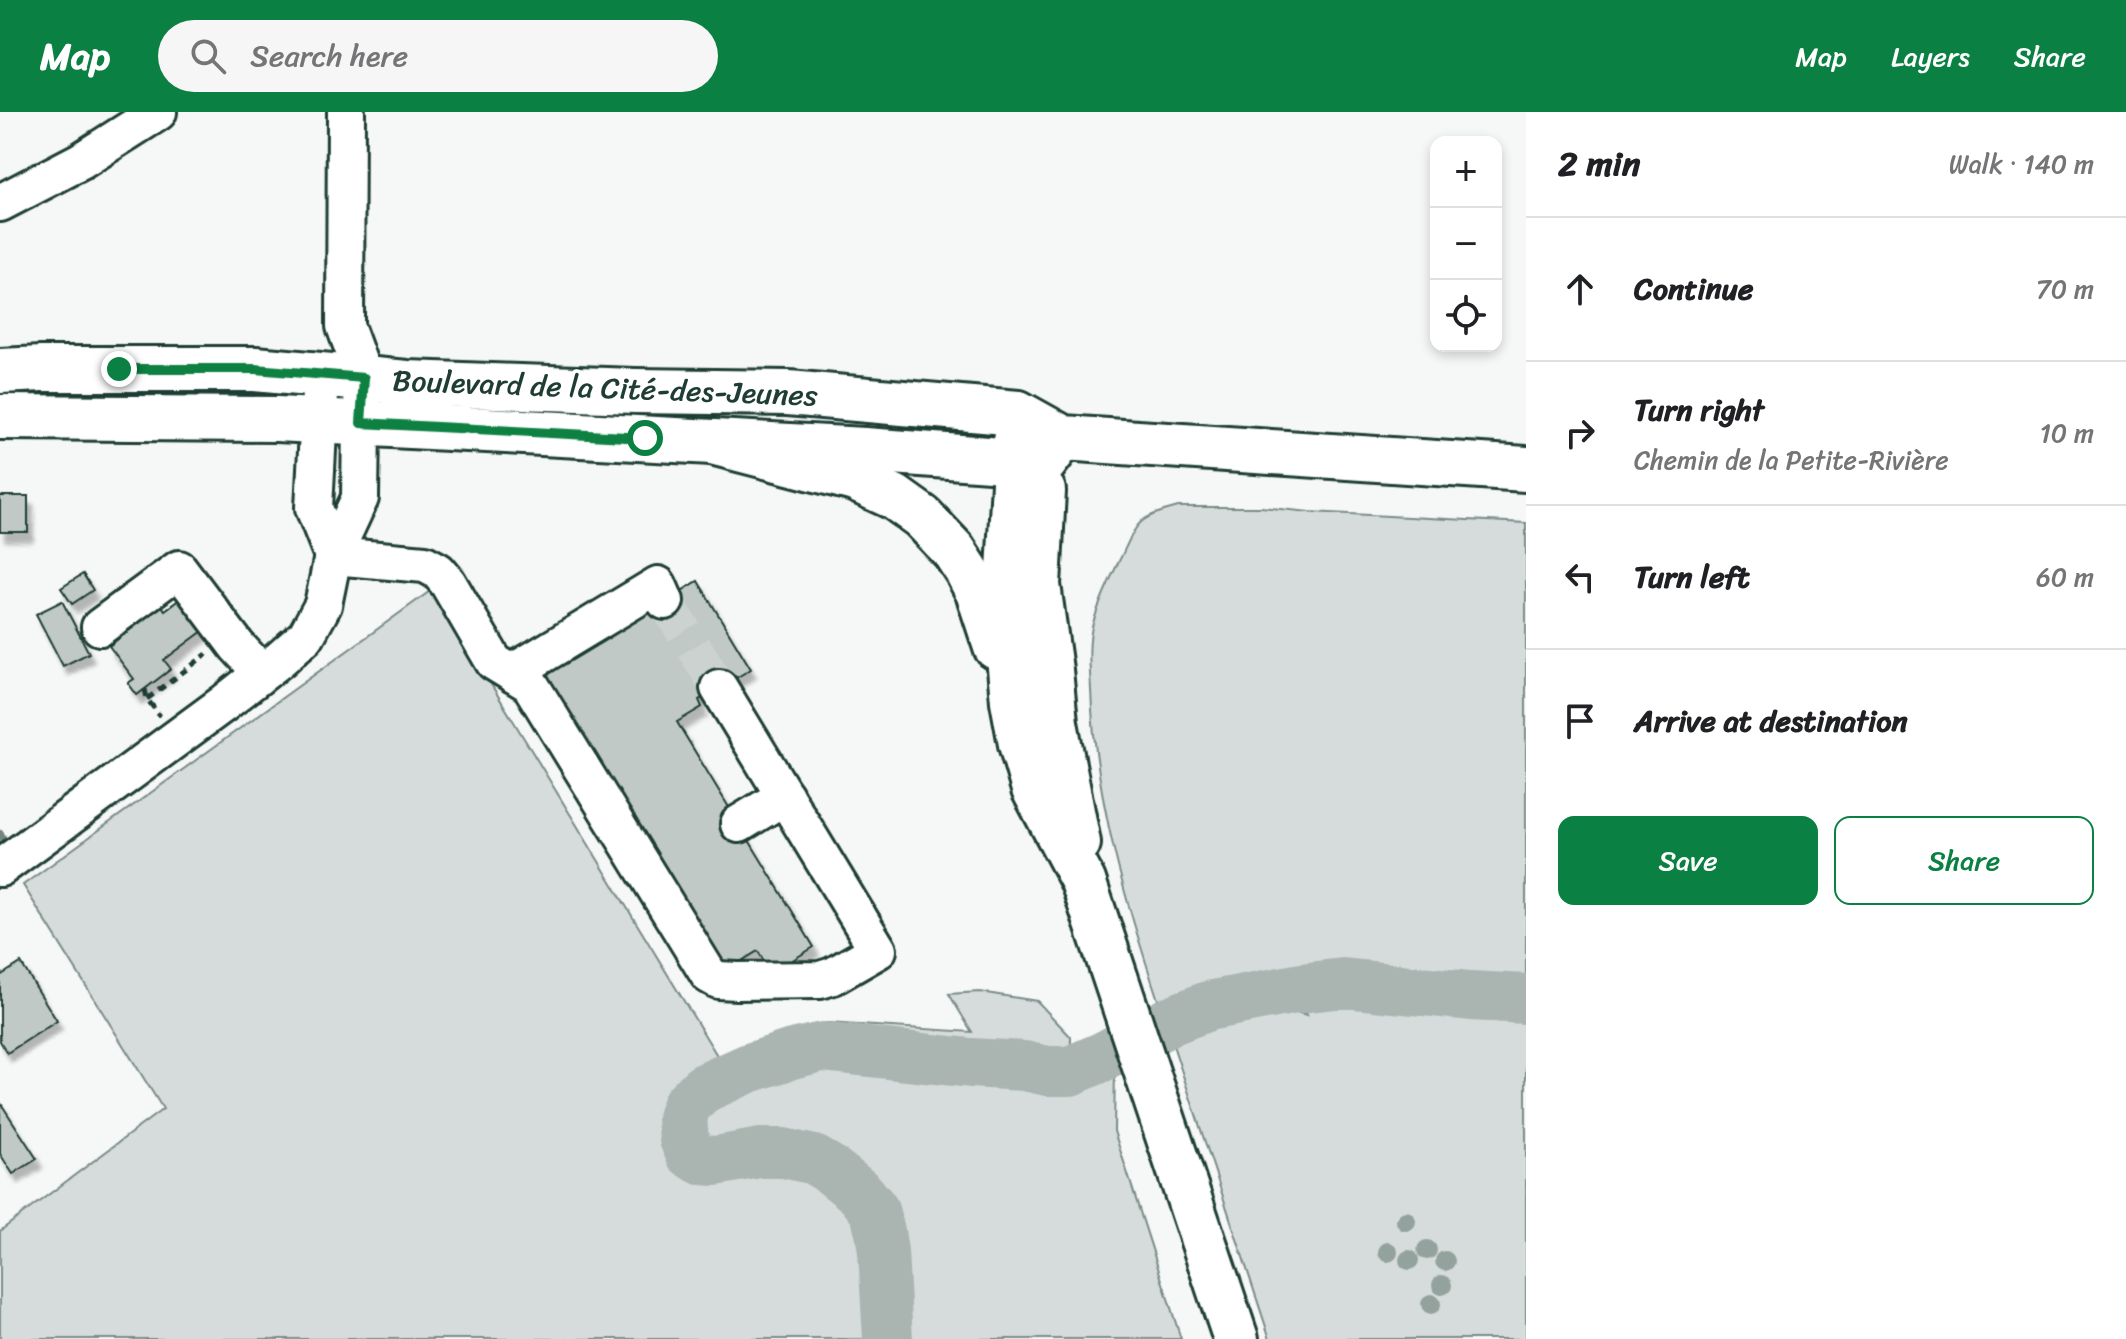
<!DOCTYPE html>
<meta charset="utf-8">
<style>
body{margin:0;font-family:Sriracha,sans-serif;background:#f6f6f6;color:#202124}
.controls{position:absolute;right:24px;top:24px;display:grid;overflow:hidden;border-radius:16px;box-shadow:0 4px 12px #0003}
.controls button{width:72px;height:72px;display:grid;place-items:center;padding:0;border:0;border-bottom:2px solid #e0e0e0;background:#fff;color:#202124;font:40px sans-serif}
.stop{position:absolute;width:24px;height:24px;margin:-18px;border:6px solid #0b8043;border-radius:50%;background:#fff}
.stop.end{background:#0b8043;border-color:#fff;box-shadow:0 2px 8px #0008}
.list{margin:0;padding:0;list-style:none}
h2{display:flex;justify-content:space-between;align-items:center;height:104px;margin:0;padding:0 32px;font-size:34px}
h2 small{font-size:26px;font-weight:400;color:#757577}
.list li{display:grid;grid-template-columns:52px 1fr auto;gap:24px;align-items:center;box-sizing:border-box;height:144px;padding:0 32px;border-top:2px solid #e0e0e0}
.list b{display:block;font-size:30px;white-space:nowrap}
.list p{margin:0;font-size:26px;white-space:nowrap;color:#757577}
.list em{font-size:26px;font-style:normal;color:#757577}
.actions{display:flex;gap:16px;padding:24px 32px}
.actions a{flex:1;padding:18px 0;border:2px solid #0b8043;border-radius:16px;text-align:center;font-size:28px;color:#0b8043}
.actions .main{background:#0b8043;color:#fff}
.icon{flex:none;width:44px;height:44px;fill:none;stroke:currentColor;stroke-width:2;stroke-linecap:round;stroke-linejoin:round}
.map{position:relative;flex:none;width:1526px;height:1227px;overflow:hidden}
header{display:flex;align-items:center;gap:48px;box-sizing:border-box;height:112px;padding:0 40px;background:#0b8043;color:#fff}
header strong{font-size:38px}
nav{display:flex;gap:44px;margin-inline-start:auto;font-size:28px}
.search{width:560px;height:72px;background:#f6f6f6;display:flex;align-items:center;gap:20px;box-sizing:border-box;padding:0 28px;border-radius:44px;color:#757577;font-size:30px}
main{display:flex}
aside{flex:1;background:#fff}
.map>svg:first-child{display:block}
.green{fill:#d6dcdb;stroke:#7a8c88;stroke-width:2}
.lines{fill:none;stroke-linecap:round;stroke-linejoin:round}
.stream{stroke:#72857f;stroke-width:8}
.river{stroke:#aab5b1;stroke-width:50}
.building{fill:#c0c9c6;stroke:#1f3d34;stroke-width:2;filter:url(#shadow)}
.minor-tunnel{stroke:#cbd2d0;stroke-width:36;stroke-dasharray:36 18;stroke-linecap:butt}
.minor-casing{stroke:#1f3d34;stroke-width:42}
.major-casing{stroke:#1f3d34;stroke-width:50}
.highway-casing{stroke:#1f3d34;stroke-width:50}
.path{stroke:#1f3d34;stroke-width:5;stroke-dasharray:8 6;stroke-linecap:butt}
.minor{stroke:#fff;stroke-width:36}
.major{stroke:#fff;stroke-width:44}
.highway{stroke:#fff;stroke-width:44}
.tree{fill:#94a29e}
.route{stroke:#0b8043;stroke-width:10}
.labels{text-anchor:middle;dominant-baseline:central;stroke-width:7;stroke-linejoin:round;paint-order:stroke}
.street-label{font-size:30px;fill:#1f3d34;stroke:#fff}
</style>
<header>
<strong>Map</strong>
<div class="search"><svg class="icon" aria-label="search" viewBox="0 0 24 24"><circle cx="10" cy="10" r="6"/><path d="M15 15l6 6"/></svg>Search here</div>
<nav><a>Map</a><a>Layers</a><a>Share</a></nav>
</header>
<main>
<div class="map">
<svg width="1526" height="1227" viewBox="0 0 1526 1227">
<defs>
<filter id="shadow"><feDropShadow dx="5" dy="9" stdDeviation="2" flood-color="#0004"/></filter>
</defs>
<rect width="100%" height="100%" fill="#f6f7f7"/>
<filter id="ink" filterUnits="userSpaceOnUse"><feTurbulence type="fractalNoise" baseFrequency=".0125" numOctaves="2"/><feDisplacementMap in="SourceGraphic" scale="16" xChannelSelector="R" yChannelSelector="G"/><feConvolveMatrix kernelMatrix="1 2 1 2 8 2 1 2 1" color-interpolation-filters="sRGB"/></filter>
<g filter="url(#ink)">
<g class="green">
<path d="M1178,395H1261L1310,400L1526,411V1227H1270L1171,927L1219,900L1261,897L1286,898L1307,903L1288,870L1261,873L1162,900C1127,795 1095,690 1091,578C1090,558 1087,532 1093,511C1099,492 1110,467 1119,449C1124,440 1132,419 1139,412C1148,402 1166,399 1178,395Z"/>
<path d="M433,477L721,950L827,911L972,920L949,882L980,880L1037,889L1071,925L1070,973L1115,956L1114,1019L1181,1227H0V1119L163,997L23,773Z"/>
</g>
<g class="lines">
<path class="stream" d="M0,722L2,725"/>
<path class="river" d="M888,1227L883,1140L880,1119L874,1098L860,1081L831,1058L814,1048L784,1041H760L716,1049L701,1048L690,1041L684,1027L682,1006L687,992L704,976L749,956L792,942L822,935L971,951L1024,954L1048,959H1070L1102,945L1172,908L1208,894L1301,876L1343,871L1471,884L1526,887"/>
</g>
<g class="building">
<rect x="0" y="384" width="28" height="36"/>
<path d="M83,462L93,478L72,492L61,476Z"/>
<path d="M698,469L751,557L699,588L702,595L677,610L814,835L771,861L758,839L727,858L543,557L644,502Z"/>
<path d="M184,484L207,516L164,548L171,557L137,583L128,571L134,567L109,534L144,507L142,505L160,491L165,498Z"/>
<path d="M62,489L89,541L63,554L36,502Z"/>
<path d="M21,851L57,909L7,941L0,929V864Z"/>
<path d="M0,990L37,1047L13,1062L0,1042Z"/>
</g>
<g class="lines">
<path class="minor-tunnel" d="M665,489L719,576"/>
<defs>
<g id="minor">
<path d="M0,91L81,49L158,0"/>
<path d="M320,281L314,396L333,444"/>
<path d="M333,444L425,452L438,459L448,471L494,550L530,572L709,863L718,868L738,869L820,868L833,864L878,838L719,576"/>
<path d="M100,515L179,457L237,534L262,561"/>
<path d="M512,561L658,473L665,489"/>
<path d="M739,712L785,684"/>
<path d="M0,756L223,592L279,548L306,524L323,493L333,444L360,386L361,311L364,266L345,214L346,0"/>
</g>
<g id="major">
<path d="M0,259L42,257H255L407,271L635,279L788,281L1018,301L1063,326L1526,357"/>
<path d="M0,305L277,307L865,338L1044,351L1063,326"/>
</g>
<g id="highway">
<path d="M1018,301L1006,511L1013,589L1021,632L1034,677L1083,769L1236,1227"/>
<path d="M712,330L855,367L894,385L922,405L954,439L967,459L978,480L996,535"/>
<path d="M1043,379L1038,473L1050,558L1055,611L1078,731"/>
</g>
</defs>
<use href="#minor" class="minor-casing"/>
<use href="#major" class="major-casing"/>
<use href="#highway" class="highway-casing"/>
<g class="path">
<path d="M145,577L147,587L160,604"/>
<path d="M147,587L207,542"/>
</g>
<use href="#minor" class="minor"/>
<use href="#major" class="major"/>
<use href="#highway" class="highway"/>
</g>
<g class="tree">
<circle cx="1406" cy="1109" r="10"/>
<circle cx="1427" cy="1138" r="10"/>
<circle cx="1388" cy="1140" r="10"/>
<circle cx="1409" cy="1148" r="10"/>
<circle cx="1445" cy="1149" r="10"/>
<circle cx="1442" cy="1173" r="10"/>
<circle cx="1431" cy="1192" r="10"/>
</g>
</g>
<g class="lines" filter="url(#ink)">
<path class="route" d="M119,257H255L364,266L361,311L645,326"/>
</g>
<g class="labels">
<g class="street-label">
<text transform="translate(605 276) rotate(2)">Boulevard de la Cité-des-Jeunes</text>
</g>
</g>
</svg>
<div class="controls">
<button>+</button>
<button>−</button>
<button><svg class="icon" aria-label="locate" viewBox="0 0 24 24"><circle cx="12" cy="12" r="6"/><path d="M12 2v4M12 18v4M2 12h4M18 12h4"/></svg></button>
</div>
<div class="stop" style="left:645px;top:326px"></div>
<div class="stop end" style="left:119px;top:257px"></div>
</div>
<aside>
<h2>2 min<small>Walk · 140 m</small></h2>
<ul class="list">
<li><svg class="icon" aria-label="ahead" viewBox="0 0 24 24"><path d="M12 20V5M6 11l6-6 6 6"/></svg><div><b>Continue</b></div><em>70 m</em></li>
<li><svg class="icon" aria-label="right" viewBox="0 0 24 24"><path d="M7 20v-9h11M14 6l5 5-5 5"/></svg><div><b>Turn right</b><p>Chemin de la Petite-Rivière</p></div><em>10 m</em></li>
<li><svg class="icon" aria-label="left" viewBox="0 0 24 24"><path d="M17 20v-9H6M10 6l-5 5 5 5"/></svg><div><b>Turn left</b></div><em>60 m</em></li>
<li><svg class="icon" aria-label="arrive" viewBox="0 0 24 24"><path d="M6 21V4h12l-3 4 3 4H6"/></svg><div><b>Arrive at destination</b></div></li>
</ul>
<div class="actions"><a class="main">Save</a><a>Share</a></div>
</aside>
</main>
